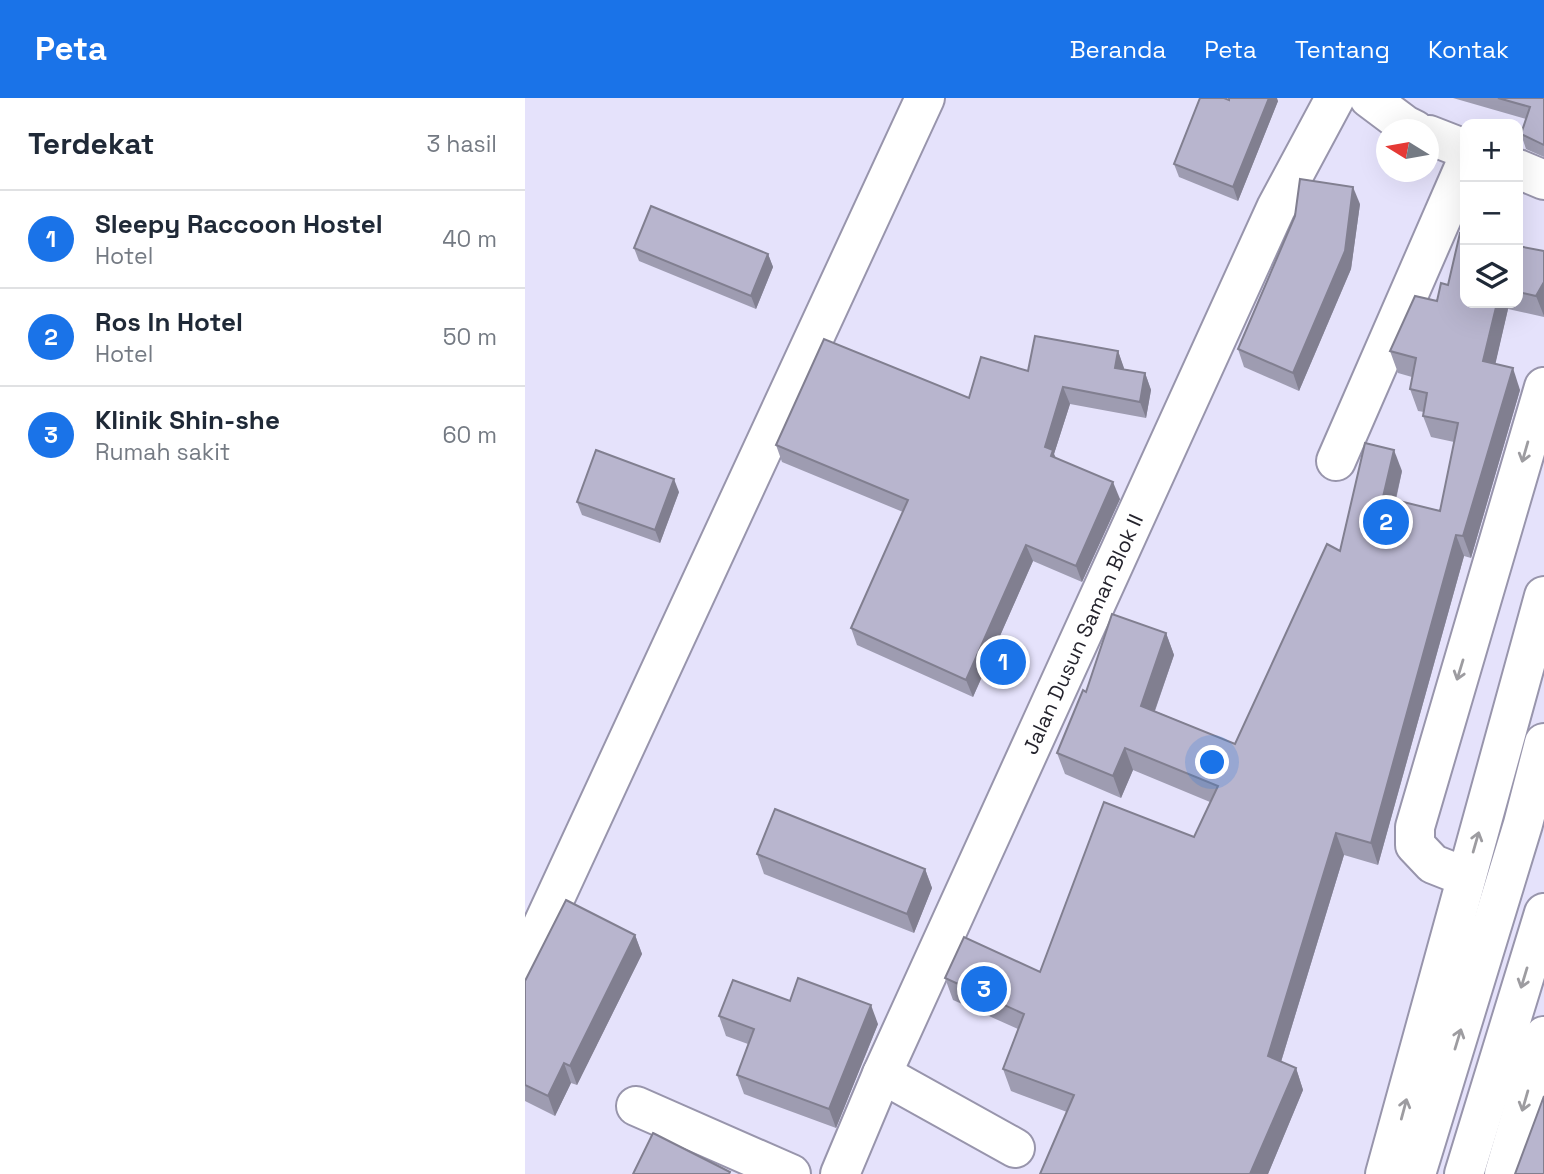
<!DOCTYPE html>
<html lang="id">
<meta charset="utf-8">
<style>
body{margin:0;font-family:"Space Grotesk",sans-serif;background:#f2f2f3;color:#1f2937}
.controls{position:absolute;right:21px;top:21px;display:grid;overflow:hidden;border-radius:14px;box-shadow:0 7px 28px #0002}
.controls button{width:63px;height:63px;display:grid;place-items:center;padding:0;border:0;border-bottom:2px solid #e0e1e3;background:#fff;color:#1f2937;font:35px sans-serif}
.compass{position:absolute;left:851px;top:21px;width:63px;height:63px;border-radius:50%;background:#fff;box-shadow:0 7px 28px #0002;rotate:281deg}
.you{position:absolute;left:688px;top:665px;width:24px;height:24px;margin:-18px;border:5px solid #fff;border-radius:50%;background:#1a73e8;box-shadow:0 0 0 10px #1a73e833}
.badge{display:grid;place-items:center;width:46px;height:46px;border-radius:50%;background:#1a73e8;color:#fff;font-size:23px;font-weight:700}
.pin{position:absolute;translate:-50% -50%;border:4px solid #fff;box-shadow:0 2px 7px #0006}
.list{margin:0;padding:0;list-style:none}
h2{display:flex;justify-content:space-between;align-items:center;height:91px;margin:0;padding:0 28px;font-size:30px}
h2 small{font-size:23px;font-weight:400;color:#747a83}
.list li{display:grid;grid-template-columns:46px 1fr auto;gap:21px;align-items:center;box-sizing:border-box;height:98px;padding:0 28px;border-top:2px solid #e0e1e3}
.list b{display:block;font-size:26px;white-space:nowrap}
.list p{margin:0;font-size:23px;white-space:nowrap;color:#747a83}
.list em{font-size:23px;font-style:normal;color:#747a83}
.icon{flex:none;width:38px;height:38px;fill:none;stroke:currentColor;stroke-width:2;stroke-linecap:round;stroke-linejoin:round}
.map{position:relative;flex:none;width:1019px;height:1076px;overflow:hidden}
header{display:flex;align-items:center;gap:42px;box-sizing:border-box;height:98px;padding:0 35px;background:#1a73e8;color:#fff}
header strong{font-size:33px}
nav{display:flex;gap:38px;margin-inline-start:auto;font-size:24px}
main{display:flex}
aside{flex:1;background:#fff}
.map>svg:first-child{display:block}
.lines{fill:none;stroke-linecap:round;stroke-linejoin:round}
.minor-casing{stroke:#9895ac;stroke-width:42}
.highway-casing{stroke:#9895ac;stroke-width:42}
.minor{stroke:#fff;stroke-width:38}
.highway{stroke:#fff;stroke-width:38}
.wall{fill:#9e9cb1}
.shaded-wall{fill:#817f90}
.building{fill:#b8b5ce;stroke:#817f90;stroke-width:2}
.oneway{stroke:#9d9ca0}
.labels{text-anchor:middle;dominant-baseline:central;stroke-width:6;stroke-linejoin:round;paint-order:stroke}
.street-label{font-size:21px;fill:#25242d;stroke:#f2f1fb}
</style>
<header>
<strong>Peta</strong>
<nav><a>Beranda</a><a>Peta</a><a>Tentang</a><a>Kontak</a></nav>
</header>
<main>
<aside>
<h2>Terdekat<small>3 hasil</small></h2>
<ul class="list">
<li><span class="badge">1</span><div><b>Sleepy Raccoon Hostel</b><p>Hotel</p></div><em>40 m</em></li>
<li><span class="badge">2</span><div><b>Ros In Hotel</b><p>Hotel</p></div><em>50 m</em></li>
<li><span class="badge">3</span><div><b>Klinik Shin-she</b><p>Rumah sakit</p></div><em>60 m</em></li>
</ul>
</aside>
<div class="map">
<svg width="1019" height="1076" viewBox="0 0 1019 1076">
<rect width="100%" height="100%" fill="#e5e2fb"/>
<g class="lines">
<defs>
<g id="minor">
<path d="M844,0L880,27L890,32"/>
<path d="M904,37L940,51"/>
<path d="M993,71L1019,82"/>
<path d="M811,363L940,67"/>
<path d="M941,779L908,766L890,747V729L1019,289"/>
<path d="M0,865L400,0"/>
<path d="M357,976L490,1050"/>
<path d="M111,1008L266,1076"/>
<path id="s1" d="M315,1076L357,976L751,110L810,0"/>
<path d="M860,1076L1019,498"/>
<path d="M979,1076L1019,938"/>
</g>
<g id="highway">
<path d="M891,1076L998,726L1019,645"/>
<path d="M939,1076L1019,815"/>
</g>
</defs>
<use href="#minor" class="minor-casing"/>
<use href="#highway" class="highway-casing"/>
<use href="#minor" class="minor"/>
<use href="#highway" class="highway"/>
</g>
<g class="wall">
<path d="M928,0H1019V59L1001,51L996,36L1001,21Z"/>
<path d="M704,2L753,3L713,103L654,79L649,66Z"/>
<path d="M835,106L826,171L774,293L719,269L713,251Z"/>
<path d="M993,148L1019,153V219L983,211L970,266L995,292L946,460L939,458L853,767L819,757L756,964L771,970L778,992L743,1076H515L542,1014L486,993L478,971L493,931L428,902L420,880L515,874L669,739L685,704L608,672L596,700L540,676L532,655L561,594L641,535L649,557L630,613L710,646L815,453L877,373L871,402L915,413L929,344L906,339L898,318L899,314L893,313L885,291L887,279L873,275L865,253L912,203L940,205H993Z"/>
<path d="M109,150L243,156L248,169L231,211L114,163Z"/>
<path d="M593,253L599,271L620,275L626,292L621,320L545,306L529,356L531,360L595,401L557,484L508,463L448,599L332,547L326,530L378,414L257,364L251,347L444,300L503,273Z"/>
<path d="M154,394L135,445L57,417L52,404Z"/>
<path d="M232,756L400,771L407,790L389,835L239,776Z"/>
<path d="M110,837L117,856L52,987L46,985L30,1018L0,1003V883Z"/>
<path d="M265,903L353,926L311,1030L219,996L212,977L223,946L201,938L194,918Z"/>
</g>
<g class="shaded-wall">
<path d="M744,0H752L753,3L713,103L708,89Z"/>
<path d="M828,89L835,106L826,171L774,293L768,275Z"/>
<path d="M243,156L248,169L231,211L226,198Z"/>
<path d="M1019,184V218L1011,198Z"/>
<path d="M972,205H981L983,211L966,285L958,263Z"/>
<path d="M593,253L599,270L596,287L590,270Z"/>
<path d="M988,270L995,292L946,460L938,438Z"/>
<path d="M620,275L626,292L621,320L615,304Z"/>
<path d="M538,289L545,306L529,356L534,369L520,349Z"/>
<path d="M869,352L877,373L866,421L858,399Z"/>
<path d="M149,381L154,394L135,445L130,432Z"/>
<path d="M588,384L595,401L557,484L551,468Z"/>
<path d="M931,437L939,458L853,767L846,745Z"/>
<path d="M501,447L508,463L448,599L441,582Z"/>
<path d="M641,535L649,557L624,629L616,608Z"/>
<path d="M600,650L608,672L596,700L588,678Z"/>
<path d="M811,735L819,757L751,980L743,958Z"/>
<path d="M400,771L407,790L389,835L382,816Z"/>
<path d="M110,837L117,856L52,987L45,968Z"/>
<path d="M346,907L353,926L311,1030L304,1011Z"/>
<path d="M39,965L46,985L30,1018L23,998Z"/>
<path d="M771,970L778,992L743,1076H725Z"/>
</g>
<g class="building">
<path d="M675,0H699L704,2V0H744L708,89L649,66Z"/>
<path d="M973,0H1019V47L996,36L1005,9Z"/>
<path d="M775,81L828,89L820,153L768,275L713,251L770,118Z"/>
<path d="M126,108L243,156L226,198L109,150Z"/>
<path d="M935,135L940,136V205H972L958,263L988,270L938,438L931,437L846,745L811,735L743,958L771,970L725,1076H515L549,997L478,971L499,916L420,880L439,839L515,874L579,704L669,739L693,688L600,650L588,678L532,655L558,592L561,594L587,516L641,535L616,608L710,646L802,446L815,453L840,345L869,352L858,399L915,413L933,325L898,318L902,295L885,291L891,260L865,253L890,198L912,203L916,185L923,187Z"/>
<path d="M993,148L1019,153V184L1011,198L993,194Z"/>
<path d="M510,238L593,253L590,270L620,275L615,304L538,289L520,349L528,352L526,358L588,384L551,468L501,447L441,582L326,530L383,402L251,347L299,241L444,300L456,259L503,273Z"/>
<path d="M71,352L149,381L130,432L52,404Z"/>
<path d="M250,711L400,771L382,816L232,756Z"/>
<path d="M41,802L110,837L45,968L39,965L23,998L0,987V883Z"/>
<path d="M273,880L346,907L304,1011L212,977L229,931L194,918L208,882L265,903Z"/>
<path d="M1019,998V1076H990Z"/>
<path d="M128,1035L205,1074L204,1076H108Z"/>
</g>
<defs><path id="oneway-shaft" d="M-6 0H5M1.5-3L5.5 0L1.5 3" fill="none" stroke-width="1.6" stroke-linecap="round" stroke-linejoin="round" transform="scale(1.75)"/></defs>
<g class="oneway">
<use href="#oneway-shaft" transform="translate(1000 354) rotate(106)"/>
<use href="#oneway-shaft" transform="translate(935 572) rotate(107)"/>
<use href="#oneway-shaft" transform="translate(951 744) rotate(-74)"/>
<use href="#oneway-shaft" transform="translate(999 880) rotate(107)"/>
<use href="#oneway-shaft" transform="translate(933 941) rotate(-73)"/>
<use href="#oneway-shaft" transform="translate(1000 1003) rotate(106)"/>
<use href="#oneway-shaft" transform="translate(879 1011) rotate(-75)"/>
</g>
<g class="labels">
<g class="street-label">
<text stroke="none"><textPath href="#s1" startOffset="592">Jalan Dusun Saman Blok II</textPath></text>
</g>
</g>
</svg>
<div class="controls">
<button>+</button>
<button>−</button>
<button><svg class="icon" aria-label="layers" viewBox="0 0 24 24"><path d="M12 4l9 5-9 5-9-5zM3 14l9 5 9-5"/></svg></button>
</div>
<svg class="compass" viewBox="-18 -18 36 36"><path d="M0-13l5 13h-10z" fill="#e53935"/><path d="M0 13l5-13h-10z" fill="#747a83"/></svg>
<div class="you"></div>
<div class="pin badge" style="left:478px;top:564px">1</div>
<div class="pin badge" style="left:861px;top:424px">2</div>
<div class="pin badge" style="left:459px;top:891px">3</div>
</div>
</main>
